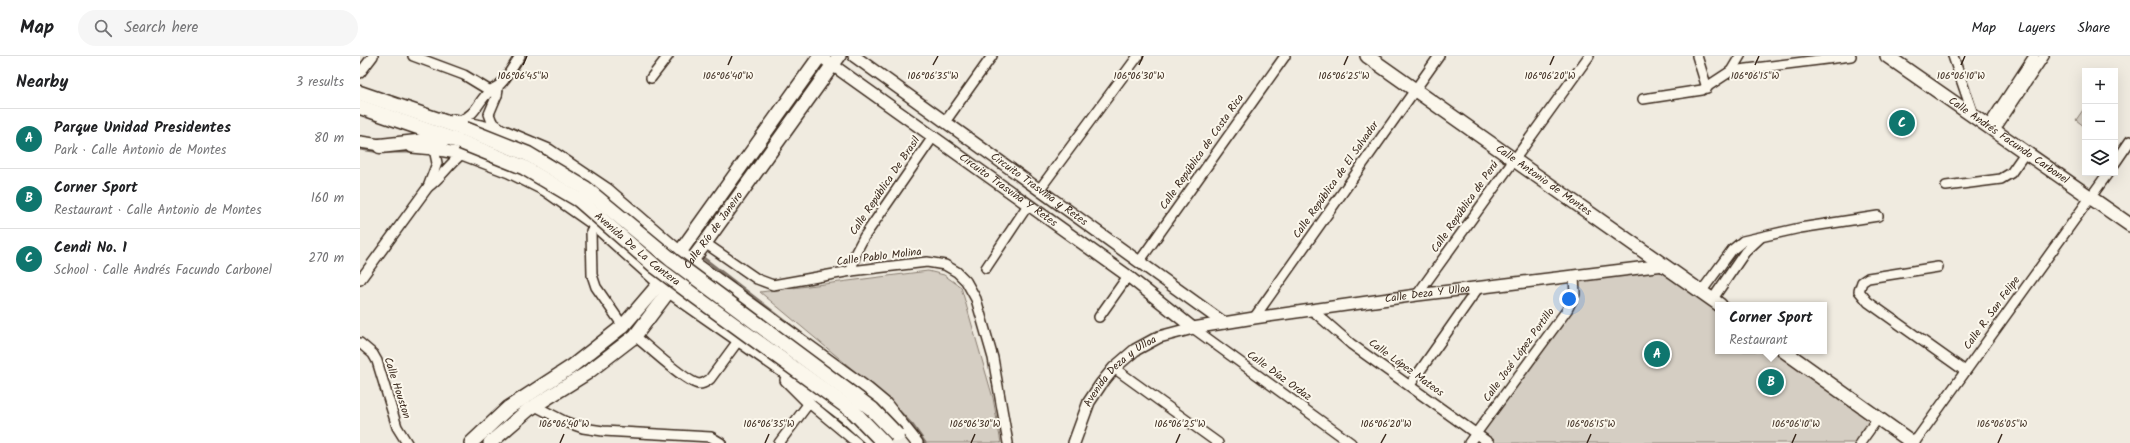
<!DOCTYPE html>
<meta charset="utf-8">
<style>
body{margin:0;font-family:Kalam,sans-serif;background:#f6f6f6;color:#202124}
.controls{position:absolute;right:12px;top:12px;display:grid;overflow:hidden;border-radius:0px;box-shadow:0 4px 16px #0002}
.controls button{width:36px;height:36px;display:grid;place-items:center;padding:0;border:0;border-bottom:1px solid #e0e0e0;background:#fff;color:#202124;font:20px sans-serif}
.you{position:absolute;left:1209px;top:243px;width:14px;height:14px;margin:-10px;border:3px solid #fff;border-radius:50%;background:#1a73e8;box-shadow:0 0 0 6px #1a73e833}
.badge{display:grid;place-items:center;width:26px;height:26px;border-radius:50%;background:#0f766e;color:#fff;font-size:13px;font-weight:700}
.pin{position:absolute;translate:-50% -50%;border:2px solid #fff;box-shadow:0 1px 4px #0006}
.popup{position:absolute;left:1355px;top:246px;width:112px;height:52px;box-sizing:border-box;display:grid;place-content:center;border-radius:0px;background:#fff;filter:drop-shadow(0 1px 3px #0005);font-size:13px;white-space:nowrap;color:#757577}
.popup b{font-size:15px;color:#202124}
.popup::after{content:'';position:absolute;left:50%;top:100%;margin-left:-8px;border:8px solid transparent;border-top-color:#fff}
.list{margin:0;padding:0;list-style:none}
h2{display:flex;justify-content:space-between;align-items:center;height:52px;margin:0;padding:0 16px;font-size:17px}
h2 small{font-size:13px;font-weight:400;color:#757577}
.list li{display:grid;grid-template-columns:26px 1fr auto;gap:12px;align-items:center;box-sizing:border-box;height:60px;padding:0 16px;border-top:1px solid #e0e0e0}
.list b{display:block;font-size:15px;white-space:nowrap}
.list p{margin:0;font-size:13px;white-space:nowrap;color:#757577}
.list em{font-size:13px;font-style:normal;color:#757577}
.icon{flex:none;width:22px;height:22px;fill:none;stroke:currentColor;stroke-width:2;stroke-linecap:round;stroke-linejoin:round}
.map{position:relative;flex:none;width:1770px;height:387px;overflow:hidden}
header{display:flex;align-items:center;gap:24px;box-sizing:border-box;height:56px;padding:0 20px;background:#fff;border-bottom:1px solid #e0e0e0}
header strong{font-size:19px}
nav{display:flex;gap:22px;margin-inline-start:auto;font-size:14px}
.search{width:280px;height:36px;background:#f6f6f6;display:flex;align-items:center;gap:10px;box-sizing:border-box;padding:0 14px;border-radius:22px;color:#757577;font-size:15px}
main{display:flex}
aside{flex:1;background:#fff}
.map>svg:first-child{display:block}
.green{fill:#d5cec3;stroke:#887c70}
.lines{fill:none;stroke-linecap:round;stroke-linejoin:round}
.stream{stroke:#7f7367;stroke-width:3}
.minor-casing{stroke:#3b2a1e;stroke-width:12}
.tertiary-casing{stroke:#3b2a1e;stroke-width:14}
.secondary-casing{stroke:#3b2a1e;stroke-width:16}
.primary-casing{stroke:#3b2a1e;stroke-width:17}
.minor{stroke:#fbf7ec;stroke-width:9}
.tertiary{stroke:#fbf7ec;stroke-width:11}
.secondary{stroke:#fbf7ec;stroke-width:13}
.primary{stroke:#fbf7ec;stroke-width:14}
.primary-bridge-casing{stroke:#3b2a1e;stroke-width:17;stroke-linecap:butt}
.primary-bridge{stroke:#fbf7ec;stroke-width:14}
.ticks{fill:none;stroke:#3b2a1e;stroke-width:1.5}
.labels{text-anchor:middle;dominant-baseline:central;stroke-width:4;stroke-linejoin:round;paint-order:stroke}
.street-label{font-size:11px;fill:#3b2a1e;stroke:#fbf7ec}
.ticks-label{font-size:10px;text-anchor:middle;fill:#3b2a1e;stroke:#fbf7ec;stroke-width:4;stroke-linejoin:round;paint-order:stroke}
</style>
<header>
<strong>Map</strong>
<div class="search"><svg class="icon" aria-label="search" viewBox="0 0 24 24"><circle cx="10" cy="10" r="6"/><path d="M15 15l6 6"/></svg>Search here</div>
<nav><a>Map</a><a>Layers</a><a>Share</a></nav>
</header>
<main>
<aside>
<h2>Nearby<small>3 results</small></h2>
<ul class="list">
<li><span class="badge">A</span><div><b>Parque Unidad Presidentes</b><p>Park · Calle Antonio de Montes</p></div><em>80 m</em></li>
<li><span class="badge">B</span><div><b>Corner Sport</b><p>Restaurant · Calle Antonio de Montes</p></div><em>160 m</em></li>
<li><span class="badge">C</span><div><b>Cendi No. 1</b><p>School · Calle Andrés Facundo Carbonel</p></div><em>270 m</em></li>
</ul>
</aside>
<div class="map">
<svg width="1770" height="387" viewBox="0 0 1770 387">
<rect width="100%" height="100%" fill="#f0ebe0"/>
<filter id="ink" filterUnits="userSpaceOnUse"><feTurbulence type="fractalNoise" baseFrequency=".025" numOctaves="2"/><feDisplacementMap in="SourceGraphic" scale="8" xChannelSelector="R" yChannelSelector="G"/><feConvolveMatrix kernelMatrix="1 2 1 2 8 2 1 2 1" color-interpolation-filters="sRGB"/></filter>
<g filter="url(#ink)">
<g class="green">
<path d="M1725,51V71L1716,64Z"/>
<path d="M1300,210L1358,252V295H1419L1514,363L1498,387H1126L1113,378L1217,234V221Z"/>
<path d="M568,215L584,219L601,231L633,342L641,387H565L552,369L516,333L400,236Z"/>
</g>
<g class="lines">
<g class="stream">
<path d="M0,93L20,96"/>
<path d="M27,96H54"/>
<path d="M342,201L443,279"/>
<path d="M537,353L552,369L565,387"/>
</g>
<defs>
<g id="minor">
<path d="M53,0L104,19L137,39"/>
<path d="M1337,0L1347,32"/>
<path d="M1593,0L1614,61"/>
<path d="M1371,15L1380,0"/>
<path d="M0,17L13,0"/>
<path d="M291,22L308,0"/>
<path d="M138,33L137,39L129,58L132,66L143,74"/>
<path d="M1283,43L1342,34L1371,15L1491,0"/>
<path d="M100,65C118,57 117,46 130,35C132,33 135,32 138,30C147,23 153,10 160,0"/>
<path d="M585,66L632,0"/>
<path d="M1628,70L1674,0"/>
<path d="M1634,75L1684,0"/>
<path d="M1755,107L1770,85"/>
<path d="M1586,130L1641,123L1651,117L1665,97"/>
<path d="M68,131C81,122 89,108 102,98"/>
<path d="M679,134L778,0"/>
<path d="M231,175L232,219L236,231L263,270"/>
<path d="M345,187L397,223L413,229L491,215L567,206L585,209L597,216L606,225L616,243L633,302L648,387"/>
<path d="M779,206L925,0"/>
<path d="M1578,211L1508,222L1502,226L1499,235L1508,246L1605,315"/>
<path d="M626,212L668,149"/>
<path d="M491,215L496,196L504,181L573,81"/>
<path d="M0,224L68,131L77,107L74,93"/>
<path d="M1341,236L1372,194L1383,185L1440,172L1518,160"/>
<path d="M1057,239L1229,0"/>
<path d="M1352,244L1385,196L1400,182"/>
<path d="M952,254L991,288L1129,387"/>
<path d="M739,261L768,220"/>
<path d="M894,262L1079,0"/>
<path d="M833,272L991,387"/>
<path d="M275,280C286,289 327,327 339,328C344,328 346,326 350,323L378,285"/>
<path d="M0,287L13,298L17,305L37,371L47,387"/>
<path d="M754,312L858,387"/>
<path d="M1050,329L1118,232"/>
<path d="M175,350L206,366L223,372L243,375L351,381L361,387"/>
<path d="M419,387L449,347L497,387"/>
<path d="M1109,387L1207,254L1215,238L1214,221"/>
<path d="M1500,387L1518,362"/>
<path d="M1554,387L1748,117"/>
</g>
<g id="tertiary">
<path id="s1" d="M460,0L768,220L833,272"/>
<path id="s2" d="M494,0L864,267"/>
<path d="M94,64L144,75L189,94L247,133L320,196L508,333L526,348L557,387"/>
<path d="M0,86L27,90"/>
<path d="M52,91L74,93L102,98L149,116L185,134L232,167L309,236L455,338L486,362L513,387"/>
<path d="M426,324L449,347"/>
<path id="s3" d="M714,387L729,346L741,328L754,312L775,294L799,281L833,272L894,262L1057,239L1304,209"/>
</g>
<g id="secondary">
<path id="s4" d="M1007,0L1360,249"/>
<path id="s5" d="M1527,0L1770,169"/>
<path d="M1424,295L1553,387"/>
<path d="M111,387L148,352L211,311L263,270L299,228L320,196L460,0"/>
<path id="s6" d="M130,387L168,354L227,317L275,280L345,187L479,0"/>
</g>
<g id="primary">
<path d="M0,37L105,73"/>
<path d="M0,51L101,86"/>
<path d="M20,90L85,83"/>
</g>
</defs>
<use href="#minor" class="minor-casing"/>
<use href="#tertiary" class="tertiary-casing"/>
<use href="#secondary" class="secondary-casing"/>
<use href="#primary" class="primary-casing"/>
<use href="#minor" class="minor"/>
<use href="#tertiary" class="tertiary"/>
<use href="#secondary" class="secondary"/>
<use href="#primary" class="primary"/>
<defs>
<g id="primary-bridge">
<path d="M105,73L168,98L225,132L313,205L512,353L537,379"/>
<path id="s7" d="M101,86L163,111L219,144L296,211L336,241L494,356L524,387"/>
</g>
</defs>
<use href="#primary-bridge" class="primary-bridge-casing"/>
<use href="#primary-bridge" class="primary-bridge"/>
</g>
</g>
<path class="ticks" d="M163,9L167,0M368,9L372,0M573,9L578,0M779,9L783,0M984,9L988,0M1190,9L1194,0M1395,9L1399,0M1601,9L1605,0M200,387L204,378M405,387L409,378M611,387L615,378M816,387L820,378M1021,387L1026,378M1227,387L1231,378M1432,387L1436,378M1638,387L1642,378"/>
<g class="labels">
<g class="street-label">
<text stroke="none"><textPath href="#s5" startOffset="148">Calle Andrés Facundo Carbonel</textPath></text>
<text transform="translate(842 96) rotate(-55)">Calle República de Costa Rica</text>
<text transform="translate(976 124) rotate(-55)">Calle República de El Salvador</text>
<text stroke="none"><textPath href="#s4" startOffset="216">Calle Antonio de Montes</textPath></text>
<text transform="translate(525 130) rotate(-56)">Calle República De Brasil</text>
<text stroke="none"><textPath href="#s1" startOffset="231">Circuito Trasviña Y Retes</textPath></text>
<text stroke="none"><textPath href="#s2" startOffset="228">Circuito Trasviña y Retes</textPath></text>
<text transform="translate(1105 151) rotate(-55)">Calle República de Perú</text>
<text stroke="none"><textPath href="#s6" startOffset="312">Calle Río de Janeiro</textPath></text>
<text stroke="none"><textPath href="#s7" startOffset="208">Avenida De La Cantera</textPath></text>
<text transform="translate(519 201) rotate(-7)">Calle Pablo Molina</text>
<text stroke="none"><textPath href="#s3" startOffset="413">Calle Deza Y Ulloa</textPath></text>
<text transform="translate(1632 257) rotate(-54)">Calle R. San Felipe</text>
<text transform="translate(1159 299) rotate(-54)">Calle José López Portillo</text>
<text transform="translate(1046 312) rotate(36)">Calle López Mateos</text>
<text stroke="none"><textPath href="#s3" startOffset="88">Avenida Deza y Ulloa</textPath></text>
<text transform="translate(919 320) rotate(36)">Calle Díaz Ordaz</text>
<text transform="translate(37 332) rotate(72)">Calle Houston</text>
</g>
</g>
<g class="ticks-label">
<text x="163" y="23">106°06'45"W</text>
<text x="368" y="23">106°06'40"W</text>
<text x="573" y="23">106°06'35"W</text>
<text x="779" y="23">106°06'30"W</text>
<text x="984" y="23">106°06'25"W</text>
<text x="1190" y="23">106°06'20"W</text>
<text x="1395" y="23">106°06'15"W</text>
<text x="1601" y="23">106°06'10"W</text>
<text x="204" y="371">106°06'40"W</text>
<text x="409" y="371">106°06'35"W</text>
<text x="615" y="371">106°06'30"W</text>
<text x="820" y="371">106°06'25"W</text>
<text x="1026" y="371">106°06'20"W</text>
<text x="1231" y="371">106°06'15"W</text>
<text x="1436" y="371">106°06'10"W</text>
<text x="1642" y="371">106°06'05"W</text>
</g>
</svg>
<div class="controls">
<button>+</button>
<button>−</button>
<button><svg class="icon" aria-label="layers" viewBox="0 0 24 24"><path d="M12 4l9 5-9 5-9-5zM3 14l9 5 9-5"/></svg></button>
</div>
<div class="you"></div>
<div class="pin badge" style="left:1297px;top:298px">A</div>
<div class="pin badge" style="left:1411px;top:326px">B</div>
<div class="popup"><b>Corner Sport</b>Restaurant</div>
<div class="pin badge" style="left:1542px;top:67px">C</div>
</div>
</main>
